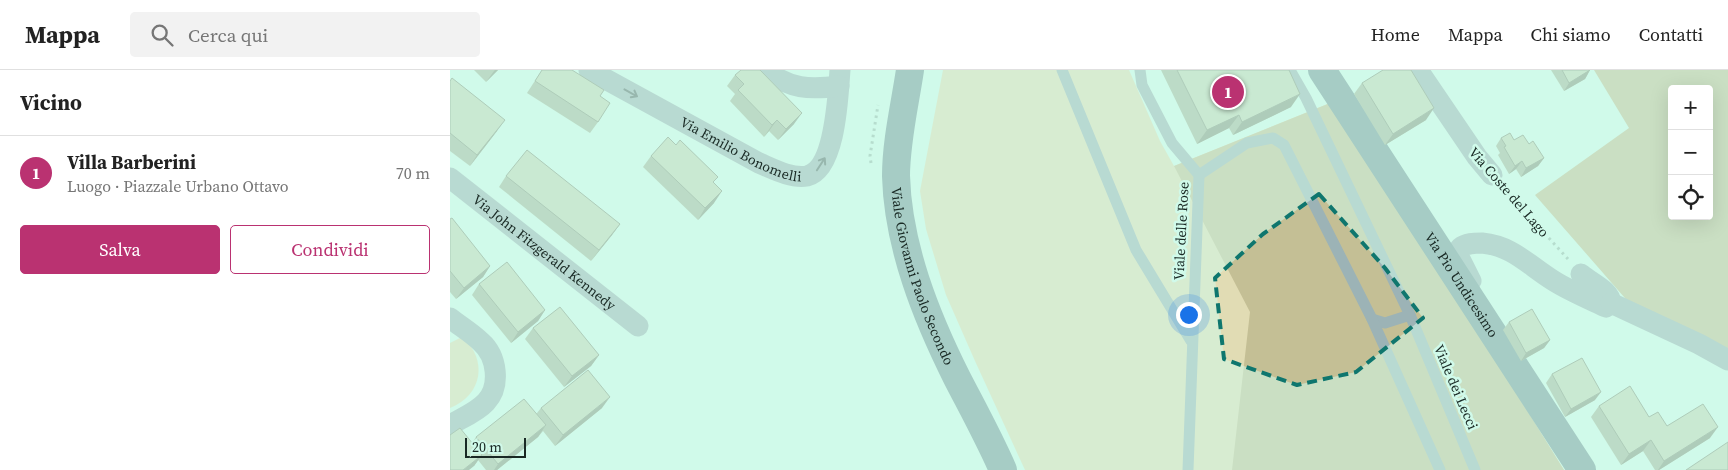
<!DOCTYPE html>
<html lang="it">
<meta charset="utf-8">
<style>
body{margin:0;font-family:"Source Serif 4",serif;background:#f2f2f2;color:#222}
.controls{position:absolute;right:15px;top:15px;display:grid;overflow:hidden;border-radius:5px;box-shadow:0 5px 20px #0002}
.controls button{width:45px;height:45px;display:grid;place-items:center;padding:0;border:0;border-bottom:1px solid #e0e0e0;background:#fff;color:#222;font:25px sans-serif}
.scale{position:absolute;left:15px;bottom:12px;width:61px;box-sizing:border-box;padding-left:5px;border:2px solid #192924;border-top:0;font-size:14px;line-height:18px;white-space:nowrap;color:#192924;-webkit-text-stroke:4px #d0faea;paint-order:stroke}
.you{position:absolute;left:738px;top:244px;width:18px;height:18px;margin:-12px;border:4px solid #fff;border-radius:50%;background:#1a73e8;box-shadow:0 0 0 8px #1a73e833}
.badge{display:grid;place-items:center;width:32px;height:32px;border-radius:50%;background:#ba3271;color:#fff;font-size:16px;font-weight:700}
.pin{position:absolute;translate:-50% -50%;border:2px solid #fff;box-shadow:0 1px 5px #0006}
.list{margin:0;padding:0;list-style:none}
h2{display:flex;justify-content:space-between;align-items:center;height:65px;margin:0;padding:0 20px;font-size:21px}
h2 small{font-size:16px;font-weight:400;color:#767676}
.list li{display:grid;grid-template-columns:32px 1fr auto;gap:15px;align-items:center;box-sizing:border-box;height:75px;padding:0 20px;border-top:1px solid #e0e0e0}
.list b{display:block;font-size:19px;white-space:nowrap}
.list p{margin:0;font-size:16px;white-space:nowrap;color:#767676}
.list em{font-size:16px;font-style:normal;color:#767676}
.actions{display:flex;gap:10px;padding:15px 20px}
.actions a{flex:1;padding:11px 0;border:1px solid #ba3271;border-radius:5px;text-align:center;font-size:18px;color:#ba3271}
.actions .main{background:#ba3271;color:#fff}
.icon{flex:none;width:28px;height:28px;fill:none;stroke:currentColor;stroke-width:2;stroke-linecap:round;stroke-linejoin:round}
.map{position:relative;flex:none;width:1278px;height:400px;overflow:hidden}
header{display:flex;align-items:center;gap:30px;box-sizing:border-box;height:70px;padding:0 25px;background:#fff;border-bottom:1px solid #e0e0e0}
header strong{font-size:24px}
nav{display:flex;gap:28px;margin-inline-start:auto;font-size:18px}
.search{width:350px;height:45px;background:#f2f2f2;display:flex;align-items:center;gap:12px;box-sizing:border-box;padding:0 18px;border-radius:5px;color:#767676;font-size:19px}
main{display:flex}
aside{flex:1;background:#fff}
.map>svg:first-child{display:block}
.green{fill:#e1dcb4}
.forest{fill:#c4bf95;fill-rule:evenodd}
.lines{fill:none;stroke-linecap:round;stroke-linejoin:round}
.path{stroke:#98baae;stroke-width:3;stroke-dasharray:2.5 4;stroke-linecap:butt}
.lane{stroke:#9cb3b6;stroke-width:11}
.street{stroke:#9cb3b6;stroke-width:21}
.secondary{stroke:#739599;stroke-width:28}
.wall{fill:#a5b79d}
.shaded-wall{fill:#869580}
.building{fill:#c0d5b7;stroke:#869580}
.oneway{stroke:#546766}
.marked{fill:none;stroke:#0f766e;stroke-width:4;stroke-dasharray:10 6;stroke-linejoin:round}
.labels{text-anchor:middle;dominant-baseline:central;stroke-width:5;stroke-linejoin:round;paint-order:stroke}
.street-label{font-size:14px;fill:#192924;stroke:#d0faea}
</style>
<header>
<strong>Mappa</strong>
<div class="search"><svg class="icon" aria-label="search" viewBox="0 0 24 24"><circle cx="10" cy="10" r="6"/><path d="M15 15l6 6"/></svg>Cerca qui</div>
<nav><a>Home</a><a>Mappa</a><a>Chi siamo</a><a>Contatti</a></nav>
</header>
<main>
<aside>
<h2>Vicino<small></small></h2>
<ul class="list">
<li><span class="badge">1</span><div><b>Villa Barberini</b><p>Luogo · Piazzale Urbano Ottavo</p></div><em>70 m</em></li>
</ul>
<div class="actions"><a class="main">Salva</a><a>Condividi</a></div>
</aside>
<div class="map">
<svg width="1278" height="400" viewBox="0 0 1278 400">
<rect width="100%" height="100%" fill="#d0faea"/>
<g class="green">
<path d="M493,0H679L710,71L724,96L885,31L1114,400H575L525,291L496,225L476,159L470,121Z"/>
<path d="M12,267C38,289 33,325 0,338V273Z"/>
</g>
<g class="forest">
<path d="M1144,0H1278V279L1181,235L1085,125L1179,58ZM1222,19H1259V146H1222Z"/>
<path d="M885,31L1114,400H782L800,242L724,96Z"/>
</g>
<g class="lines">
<g class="path">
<path d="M421,93L420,86L428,35"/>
<path d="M1055,120L1118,189"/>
</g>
<g class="lane">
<path d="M612,0L686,180L741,271"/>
<path d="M690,0L692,15L722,73L749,105L738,400"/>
<path d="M840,0L856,28L960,245L1025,400"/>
<path d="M749,105L797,73L823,68L834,75L922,249L935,253L960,245"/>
<path d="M922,249L990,400"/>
</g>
<g class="street">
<path id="s1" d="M139,0L309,93C323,99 342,109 357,106C386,99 388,24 390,0"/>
<path d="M315,0C340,19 359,20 389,16"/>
<path d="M968,0L1027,87L1042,105"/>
<path id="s2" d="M0,108L188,256"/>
<path d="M1021,211L1009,187L1010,178C1016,173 1024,173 1032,173C1063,176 1078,195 1104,211C1120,221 1139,229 1156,237L1161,233C1160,220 1141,213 1131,204"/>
<path d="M1161,233L1249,274L1278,290"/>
<path d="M0,248C10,256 22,263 31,272C47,286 51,316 36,332C27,342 12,348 0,355"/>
</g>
<g class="secondary">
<path id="s3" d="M460,0C455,34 446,71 446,106C448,176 476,246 507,308C523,339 539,368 553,400"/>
<path id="s4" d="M872,0L1132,400"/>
</g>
</g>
<g class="wall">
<path d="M24,0H48L36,12Z"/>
<path d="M92,0L150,26L148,52L140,63L77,23Z"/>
<path d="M711,0H839L841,37L783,65L779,58L747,74Z"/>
<path d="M1101,0H1140L1135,9L1114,21Z"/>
<path d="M285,5L344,54L328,70L319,61L314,67L280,31L285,24L277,16Z"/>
<path d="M0,11L47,61L20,96L0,81Z"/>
<path d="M912,13L976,50L935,75L904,24Z"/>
<path d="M1051,68L1079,74L1094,88L1088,96L1071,107L1066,99L1059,104L1048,85L1050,83L1046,76Z"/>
<path d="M201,86L264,113V133L248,150L193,97Z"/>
<path d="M56,106L170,154L162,165L141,191L49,117Z"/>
<path d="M0,149L40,196L33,207L6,229L0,222Z"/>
<path d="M29,214L95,240L88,251L61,273L22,225Z"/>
<path d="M1059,252L1100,270L1094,278L1071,291L1053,260Z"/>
<path d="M83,258L149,285L141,296L114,317L75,269Z"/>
<path d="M1102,304L1145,330L1115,347L1096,313Z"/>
<path d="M1149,336L1199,347L1217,356L1260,368L1209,400H1205L1193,381L1171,395L1141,347Z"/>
<path d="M91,338H152L105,376L93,361L88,367L47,400H36L28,390L24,396L22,373L26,367L87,343Z"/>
</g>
<g class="shaded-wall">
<path d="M45,0H48L36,12L44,1Z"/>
<path d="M1140,0L1135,9L1114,21L1119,13Z"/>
<path d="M850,24L841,37L783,65L792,52Z"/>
<path d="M984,38L976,50L935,75L943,64Z"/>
<path d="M352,43L344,54L328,70L336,59Z"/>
<path d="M789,45L779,58L747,74L757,60Z"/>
<path d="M55,50L47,61L20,96L27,85Z"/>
<path d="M327,50L319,61L314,67L322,55Z"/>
<path d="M1094,88L1088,96L1071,107L1076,98Z"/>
<path d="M1072,91L1066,99L1059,104L1065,96Z"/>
<path d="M272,121L264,133L248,150L255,138Z"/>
<path d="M170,154L162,165L141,191L149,180Z"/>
<path d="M40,196L33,207L6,229L14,218Z"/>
<path d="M95,240L88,251L61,273L68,262Z"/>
<path d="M1100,270L1094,278L1071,291L1076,283Z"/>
<path d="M149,285L141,296L114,317L122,306Z"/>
<path d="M1151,322L1145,330L1115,347L1121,339Z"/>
<path d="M160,327L152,338L105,376L113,365Z"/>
<path d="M96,355L88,367L47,400H44L48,394Z"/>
<path d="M1268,357L1260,368L1209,400H1208L1214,391Z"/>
<path d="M1201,370L1193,381L1171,395L1179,384Z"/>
<path d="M32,385L24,396L19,400H13Z"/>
</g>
<g class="building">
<path d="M92,0H122L154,20L150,26L160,33L148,52L85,11Z"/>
<path d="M291,0H310L352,43L336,59L327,50L322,55L288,20L294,14L285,5Z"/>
<path d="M727,0H839L850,24L792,52L789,45L757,60Z"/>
<path d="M933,0H961L984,38L943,64L912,13Z"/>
<path d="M1112,0H1140L1119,13Z"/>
<path d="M2,8L55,50L27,85L0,63V11Z"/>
<path d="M1060,63L1064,70L1073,65L1079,74L1083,71L1094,88L1076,98L1072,91L1065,96L1054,77L1056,76L1051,68Z"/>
<path d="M218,67L226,75L230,70L268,107L263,112L272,121L255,138L201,86Z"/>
<path d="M77,80L170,154L149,180L56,106Z"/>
<path d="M2,148L40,196L14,218L0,201V149Z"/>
<path d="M57,192L95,240L68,262L29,214Z"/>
<path d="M110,237L149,285L122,306L83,258Z"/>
<path d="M1082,239L1100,270L1076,283L1059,252Z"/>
<path d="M1132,288L1151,322L1121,339L1102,304Z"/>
<path d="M138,300L160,327L113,365L91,338Z"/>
<path d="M1180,316L1199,347L1208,342L1217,356L1253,334L1268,357L1214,391L1201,370L1179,384L1149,336Z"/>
<path d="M74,329L96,355L48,394L26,367Z"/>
<path d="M10,358L32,385L13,400H0V365Z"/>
<path d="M1278,372V400H1236Z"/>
</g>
<defs><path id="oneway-shaft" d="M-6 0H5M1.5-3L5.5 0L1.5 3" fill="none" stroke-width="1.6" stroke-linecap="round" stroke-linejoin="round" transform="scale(1.25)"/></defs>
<g class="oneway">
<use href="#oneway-shaft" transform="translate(181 23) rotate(29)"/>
<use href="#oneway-shaft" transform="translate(371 94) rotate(-57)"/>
</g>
<path d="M0 0H1278V400H0ZM869,124L935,198L973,248L906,302L847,315L774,289L765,208L813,164Z" fill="#d0faea" fill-opacity=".55" fill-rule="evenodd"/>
<path class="marked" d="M869,124L935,198L973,248L906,302L847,315L774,289L765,208L813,164Z"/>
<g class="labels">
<g class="street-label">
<text stroke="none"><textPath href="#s1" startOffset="172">Via Emilio Bonomelli</textPath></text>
<text transform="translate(1059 122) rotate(49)">Via Coste del Lago</text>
<text transform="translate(731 161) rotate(-87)">Viale delle Rose</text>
<text stroke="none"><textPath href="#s2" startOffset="120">Via John Fitzgerald Kennedy</textPath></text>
<text stroke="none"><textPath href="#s3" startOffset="211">Viale Giovanni Paolo Secondo</textPath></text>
<text stroke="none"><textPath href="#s4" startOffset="256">Via Pio Undicesimo</textPath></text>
<text transform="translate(1006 317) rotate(67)">Viale dei Lecci</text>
</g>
</g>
</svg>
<div class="controls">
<button>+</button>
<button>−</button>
<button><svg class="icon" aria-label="locate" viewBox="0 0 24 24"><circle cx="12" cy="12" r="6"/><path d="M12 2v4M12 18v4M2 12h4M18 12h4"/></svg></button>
</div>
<div class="scale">20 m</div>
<div class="you"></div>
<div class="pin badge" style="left:778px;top:22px">1</div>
</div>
</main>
